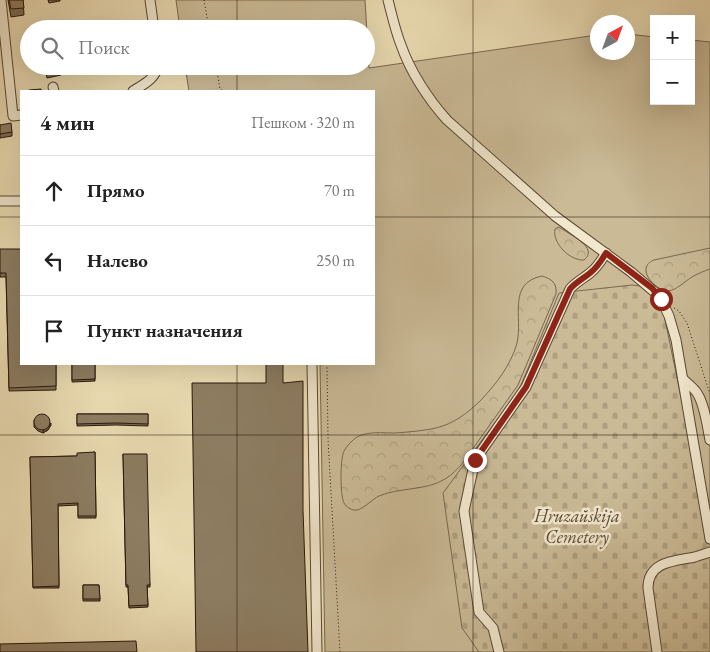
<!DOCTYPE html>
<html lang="ru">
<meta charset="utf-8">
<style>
body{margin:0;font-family:"EB Garamond",serif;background:#f2f2f2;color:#222}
.controls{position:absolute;right:15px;top:15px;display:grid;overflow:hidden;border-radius:0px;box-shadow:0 5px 20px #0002}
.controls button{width:45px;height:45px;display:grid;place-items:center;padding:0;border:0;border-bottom:1px solid #e0e0e0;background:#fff;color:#222;font:25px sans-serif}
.compass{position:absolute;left:590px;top:15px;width:45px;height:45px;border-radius:50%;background:#fff;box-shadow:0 5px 20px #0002;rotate:41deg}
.stop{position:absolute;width:15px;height:15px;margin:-11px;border:4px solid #8f2418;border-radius:50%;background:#fff}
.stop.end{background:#8f2418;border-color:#fff;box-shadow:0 1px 5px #0008}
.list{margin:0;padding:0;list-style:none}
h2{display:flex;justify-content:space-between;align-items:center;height:65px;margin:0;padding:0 20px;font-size:21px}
h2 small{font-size:16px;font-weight:400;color:#767676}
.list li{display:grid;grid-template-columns:32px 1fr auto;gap:15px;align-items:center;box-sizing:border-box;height:70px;padding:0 20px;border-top:1px solid #e0e0e0}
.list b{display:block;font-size:19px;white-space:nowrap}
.list em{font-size:16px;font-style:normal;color:#767676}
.icon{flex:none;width:28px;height:28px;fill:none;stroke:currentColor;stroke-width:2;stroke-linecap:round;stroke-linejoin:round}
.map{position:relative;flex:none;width:710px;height:652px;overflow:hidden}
.search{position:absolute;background:#fff;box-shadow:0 5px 20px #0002;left:20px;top:20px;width:355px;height:55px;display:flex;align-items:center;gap:12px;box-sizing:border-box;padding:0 18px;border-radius:28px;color:#767676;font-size:19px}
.panel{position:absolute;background:#fff;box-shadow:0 5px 20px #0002;left:20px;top:90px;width:355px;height:275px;border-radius:0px}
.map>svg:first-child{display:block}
.green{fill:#caba96;stroke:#796850}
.forest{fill:url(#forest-crowns);stroke:#796850}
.cemetery{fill:url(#cemetery-stones);stroke:#796850}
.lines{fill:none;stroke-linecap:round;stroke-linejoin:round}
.minor-casing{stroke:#594835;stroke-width:11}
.path{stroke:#28160b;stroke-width:1;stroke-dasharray:1 2.5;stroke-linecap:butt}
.minor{stroke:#f2e8ce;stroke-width:9}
.wall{fill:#796c54;stroke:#28160b}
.shaded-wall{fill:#635845;stroke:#28160b}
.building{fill:#8d7d62;stroke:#28160b}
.route{stroke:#8f2418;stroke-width:6}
.grid{fill:none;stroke:#28160b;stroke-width:1;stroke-opacity:0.55}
.labels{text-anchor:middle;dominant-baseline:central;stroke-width:5;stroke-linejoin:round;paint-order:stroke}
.park-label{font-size:18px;font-style:italic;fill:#594735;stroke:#f2e8ce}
</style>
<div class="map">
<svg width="710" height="652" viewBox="0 0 710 652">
<defs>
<pattern id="forest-crowns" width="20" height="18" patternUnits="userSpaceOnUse" patternTransform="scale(1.25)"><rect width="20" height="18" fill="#caba96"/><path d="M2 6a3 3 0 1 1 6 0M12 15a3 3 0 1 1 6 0" fill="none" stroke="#ae9f80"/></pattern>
<pattern id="cemetery-stones" width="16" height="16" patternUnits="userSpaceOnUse" patternTransform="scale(1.25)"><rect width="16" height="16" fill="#caba96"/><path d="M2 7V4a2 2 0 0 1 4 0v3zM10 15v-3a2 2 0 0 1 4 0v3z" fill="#ae9f80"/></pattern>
</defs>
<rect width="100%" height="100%" fill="#ebdcb3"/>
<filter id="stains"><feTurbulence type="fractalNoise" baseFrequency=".004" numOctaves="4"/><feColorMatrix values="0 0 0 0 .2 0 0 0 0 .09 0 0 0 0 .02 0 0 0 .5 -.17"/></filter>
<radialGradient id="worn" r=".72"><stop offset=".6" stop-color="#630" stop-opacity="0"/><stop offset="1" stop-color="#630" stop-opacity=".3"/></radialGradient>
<path class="green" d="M176,0H365L369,68L597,35L598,52H628V34L654,37V101H691V40L710,42V652H325L320,364H374V91H189L185,66H366V29H180Z"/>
<g class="forest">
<path d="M558,227L562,229C571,235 599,248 584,260C570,261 552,243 555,229Z"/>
<path d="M710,248V269C704,271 697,274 692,277C685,281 677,290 668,291C656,291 634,268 654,260Z"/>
<path d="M542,276C552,279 557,283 556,294L518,385L462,464C457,469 452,475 445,479C426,491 400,487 379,496C373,499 363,509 357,510C352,511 346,507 344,503C340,495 340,459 344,451C347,446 352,440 357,437C368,431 383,433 395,433C408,432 423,431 436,428C453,424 468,413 481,400C496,384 511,365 517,343C523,317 507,283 542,276Z"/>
</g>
<path class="cemetery" d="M632,285L640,286L662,305L710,538V652H479L462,628L443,493L519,390L559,293Z"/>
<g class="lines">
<defs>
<g id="minor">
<path d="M1,0L13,116L21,115"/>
<path d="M150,0L154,29"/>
<path d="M388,0C392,15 395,30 401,45C410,71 428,99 447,120L555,216L631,272L657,294L661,299L669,316L676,340L710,539"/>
<path d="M53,87L54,91"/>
<path d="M133,91C144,84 155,79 158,66"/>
<path d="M0,201H21"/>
<path d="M312,364L317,652"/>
<path d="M683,379C688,384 694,388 697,393C705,405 707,426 710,440"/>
<path d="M499,652L493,628L479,612L464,511L475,460L526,387L570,289C576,282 583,279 590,273C597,268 601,261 606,253"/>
<path d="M657,652L648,588C648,561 675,561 695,557C700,555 705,554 710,552"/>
</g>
</defs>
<use href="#minor" class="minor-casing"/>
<g class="path">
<path d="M204,0L209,29"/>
<path d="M216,66L220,89L223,91"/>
<path d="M674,308L679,311L687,323L710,394"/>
<path d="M327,364L328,439L340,652"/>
</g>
<use href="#minor" class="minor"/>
</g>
<g class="wall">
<path d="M8,0H23L24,15L11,17Z"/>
<path d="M48,0H60V1L49,3Z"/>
<path d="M45,66H60L61,75L47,78Z"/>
<path d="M0,125L12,132V136L0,138Z"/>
<path d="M0,249L56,364V390L9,391L6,277H0Z"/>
<path d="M72,364H95V381L72,382Z"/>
<path d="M77,414H148V426L116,425L77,426Z"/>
<path d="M34,420L51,425L48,430L43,433L38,431L34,427Z"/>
<path d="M95,452L96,518H78V505L58,506L59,588H33L30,457L77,456Z"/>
<path d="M123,454L150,585V587H147L148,607L129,608L128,587H126Z"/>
<path d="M83,585H99L100,601H83Z"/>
</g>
<path class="shaded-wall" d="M51,423V425L48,430L43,433V431Z"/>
<g class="building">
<path d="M9,0H23L24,8L11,9Z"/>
<path d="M46,66H60L61,70L47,72Z"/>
<path d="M41,89L42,91H29V90Z"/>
<path d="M11,123L12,132L0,134V125Z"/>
<path d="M0,249H21V364H56V386L9,388L6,273H0Z"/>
<path d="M72,364H95V379L72,380Z"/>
<path d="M266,364H283V383L303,381V510L308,652H196L192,383H266Z"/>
<circle cx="42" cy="422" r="8"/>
<path d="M77,414H148V424L116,423L77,424Z"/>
<path d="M95,452L96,516H78V503L58,504L59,586L33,587L30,457L77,456V453Z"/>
<path d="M123,454H147L150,585H147L148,605L129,606L128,585H126Z"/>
<path d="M83,585H99L100,599H83Z"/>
<path d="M136,641L137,652H0V644Z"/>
</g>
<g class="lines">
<path class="route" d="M475,460L526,387L570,289C576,282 583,279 590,273C597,268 601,261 606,253L652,288L661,299"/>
</g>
<path class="grid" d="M237,0V29M473,0V652M237,66V91M0,217H21M374,217H710M237,364V652M0,435H710"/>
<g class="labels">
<g class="park-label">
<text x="577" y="515">Hruzaŭskija<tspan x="577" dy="21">Cemetery</tspan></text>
</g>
</g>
<rect width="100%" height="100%" filter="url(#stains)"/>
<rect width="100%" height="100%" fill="url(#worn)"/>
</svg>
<div class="controls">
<button>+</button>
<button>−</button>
</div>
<svg class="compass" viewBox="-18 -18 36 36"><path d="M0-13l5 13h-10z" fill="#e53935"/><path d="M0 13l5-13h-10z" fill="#767676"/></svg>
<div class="stop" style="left:661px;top:299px"></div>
<div class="stop end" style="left:475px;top:460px"></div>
<div class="search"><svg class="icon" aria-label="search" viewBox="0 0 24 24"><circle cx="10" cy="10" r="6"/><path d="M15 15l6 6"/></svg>Поиск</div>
<section class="panel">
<h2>4 мин<small>Пешком · 320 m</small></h2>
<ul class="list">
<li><svg class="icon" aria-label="ahead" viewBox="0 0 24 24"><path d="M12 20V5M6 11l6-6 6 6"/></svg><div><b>Прямо</b></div><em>70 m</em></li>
<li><svg class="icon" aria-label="left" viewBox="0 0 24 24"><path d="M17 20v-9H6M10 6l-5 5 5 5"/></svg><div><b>Налево</b></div><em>250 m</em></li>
<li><svg class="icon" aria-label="arrive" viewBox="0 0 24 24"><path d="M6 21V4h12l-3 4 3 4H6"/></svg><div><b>Пункт назначения</b></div></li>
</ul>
</section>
</div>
